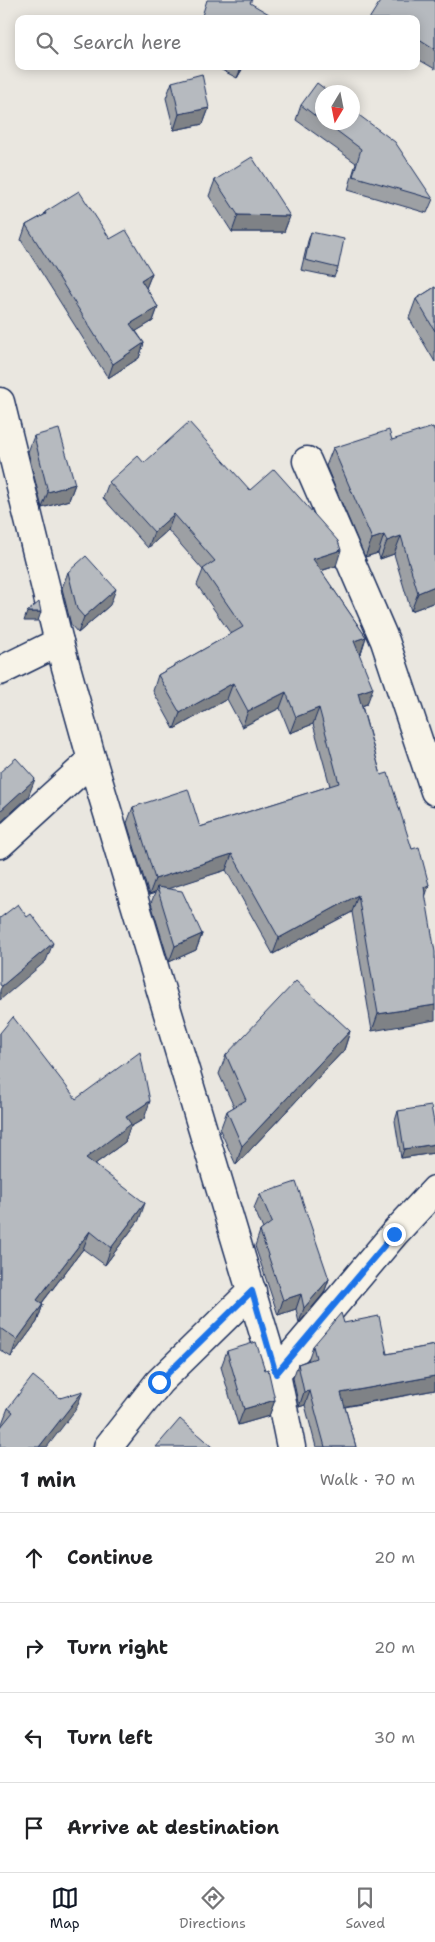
<!DOCTYPE html>
<meta charset="utf-8">
<style>
body{margin:0;font-family:"Shantell Sans",sans-serif;background:#f2f2f2;color:#202124}
.compass{position:absolute;left:315px;top:85px;width:45px;height:45px;border-radius:50%;background:#fff;box-shadow:0 2px 12px #0003;rotate:190deg}
.stop{position:absolute;width:15px;height:15px;margin:-11px;border:4px solid #1a73e8;border-radius:50%;background:#fff}
.stop.end{background:#1a73e8;border-color:#fff;box-shadow:0 1px 5px #0008}
.list{margin:0;padding:0;list-style:none}
h2{display:flex;justify-content:space-between;align-items:center;height:65px;margin:0;padding:0 20px;font-size:21px}
h2 small{font-size:16px;font-weight:400;color:#757577}
.list li{display:grid;grid-template-columns:32px 1fr auto;gap:15px;align-items:center;box-sizing:border-box;height:90px;padding:0 20px;border-top:1px solid #e0e0e0}
.list b{display:block;font-size:19px;white-space:nowrap}
.list em{font-size:16px;font-style:normal;color:#757577}
.icon{flex:none;width:28px;height:28px;fill:none;stroke:currentColor;stroke-width:2;stroke-linecap:round;stroke-linejoin:round}
.map{position:relative;flex:none;width:435px;height:1447px;overflow:hidden}
.search{position:absolute;background:#fff;box-shadow:0 2px 12px #0003;left:15px;right:15px;top:15px;height:55px;display:flex;align-items:center;gap:12px;box-sizing:border-box;padding:0 18px;border-radius:10px;color:#757577;font-size:19px}
.sheet{height:425px;background:#fff}
nav{display:flex;justify-content:space-around;align-items:center;box-sizing:border-box;height:70px;border-top:1px solid #e0e0e0;background:#fff;font-size:14px;color:#757577}
nav a{display:grid;justify-items:center;gap:2px}
nav .on{color:#111827}
.map>svg:first-child{display:block}
.lines{fill:none;stroke-linecap:round;stroke-linejoin:round}
.minor-casing{stroke:#1b2f5e;stroke-width:31}
.minor{stroke:#f7f3e8;stroke-width:28}
.wall{fill:#9da0a4;stroke:#1b2f5e}
.shaded-wall{fill:#7f8286;stroke:#1b2f5e}
.building{fill:#b6babf;stroke:#1b2f5e}
.route{stroke:#1a73e8;stroke-width:6}
</style>
<div class="map">
<svg width="435" height="1447" viewBox="0 0 435 1447">
<rect width="100%" height="100%" fill="#eae7e0"/>
<filter id="ink" filterUnits="userSpaceOnUse"><feTurbulence type="fractalNoise" baseFrequency=".02" numOctaves="2"/><feDisplacementMap in="SourceGraphic" scale="10" xChannelSelector="R" yChannelSelector="G"/><feConvolveMatrix kernelMatrix="1 2 1 2 8 2 1 2 1" color-interpolation-filters="sRGB"/></filter>
<g filter="url(#ink)">
<g class="lines">
<defs>
<g id="minor">
<path d="M0,402L59,642L92,760L276,1374L291,1447"/>
<path d="M307,461L385,641L435,791"/>
<path d="M0,671L59,642"/>
<path d="M0,844L92,760"/>
<path d="M276,1374L394,1234L435,1190"/>
<path d="M108,1447L159,1382L252,1291"/>
</g>
</defs>
<use href="#minor" class="minor-casing"/>
<use href="#minor" class="minor"/>
</g>
<g class="wall">
<path d="M435,0V69L416,58V19Z"/>
<path d="M214,66H244L237,78Z"/>
<path d="M172,82L209,108L203,124L174,130L166,98Z"/>
<path d="M322,92V122H352L433,199L427,213L348,190L356,163L296,120L301,105Z"/>
<path d="M215,180L290,216L284,232H232L209,196Z"/>
<path d="M45,212L110,239L152,273L146,288L158,307L153,321L136,331L144,343L139,358L108,378L21,240L26,225L44,215Z"/>
<path d="M311,232L338,268L334,277L301,270L308,241Z"/>
<path d="M435,287V362L409,318L416,299Z"/>
<path d="M435,434V602L411,611L394,554L380,559L378,553L365,557L326,466L333,448Z"/>
<path d="M34,436L75,484L69,500L42,508L28,452Z"/>
<path d="M144,463L250,490L336,566L321,571L366,637L361,653H359L367,704L362,706L381,775L412,849L429,885L372,1031L352,912L273,954L226,870L168,888L202,934L196,950L169,962L151,903L155,893L149,895L127,823L133,807L200,827L330,786L313,724L290,733L280,708L242,727L227,699L174,729L153,691L158,675L231,634L197,585L203,570L168,530L148,548L103,498L109,482Z"/>
<path d="M68,572L110,605L78,633L71,625L62,588Z"/>
<path d="M350,1031L344,1050L236,1165L220,1130L227,1111L234,1107L219,1074L226,1055Z"/>
<path d="M0,1033L76,1099L144,1119L130,1127L125,1142L95,1164L139,1220L105,1265L83,1249L42,1303L43,1304L37,1322L11,1357L0,1350Z"/>
<path d="M398,1111L434,1153L401,1158L395,1121Z"/>
<path d="M260,1194L329,1279L324,1293L299,1323L296,1309L278,1315L255,1246L260,1231L263,1229L254,1208Z"/>
<path d="M344,1323L387,1354L435,1345V1390L345,1407L356,1447H316L305,1405L299,1407L293,1378L298,1364L308,1360L313,1346Z"/>
<path d="M227,1351L275,1400L269,1416L238,1425L221,1367Z"/>
<path d="M60,1398L76,1409L1,1426L8,1408Z"/>
</g>
<g class="shaded-wall">
<path d="M242,66H244L237,78Z"/>
<path d="M209,108L203,124L174,130L179,114Z"/>
<path d="M238,215L290,216L284,232H232Z"/>
<path d="M152,273L146,288L136,294L141,280Z"/>
<path d="M158,307L153,321L125,338L130,324Z"/>
<path d="M144,343L139,358L108,378L113,364Z"/>
<path d="M75,484L69,500L42,508L48,492Z"/>
<path d="M174,514L168,530L148,548L154,532Z"/>
<path d="M384,535L378,553L365,557L372,539Z"/>
<path d="M401,536L394,554L380,559L387,541Z"/>
<path d="M341,550L336,566L307,575L313,559Z"/>
<path d="M435,586V602L411,611L418,593Z"/>
<path d="M116,589L110,605L78,633L84,617Z"/>
<path d="M27,612H41L38,621H24Z"/>
<path d="M366,637L361,653L349,657L354,641Z"/>
<path d="M233,683L227,699L174,729L180,713Z"/>
<path d="M373,688L367,704L352,709L358,693Z"/>
<path d="M286,692L280,708L242,727L248,711Z"/>
<path d="M319,708L313,724L290,733L296,717Z"/>
<path d="M35,779L28,797L0,823V811Z"/>
<path d="M232,854L226,870L158,892L157,887L155,893L149,895L155,879Z"/>
<path d="M429,885L424,901V887Z"/>
<path d="M358,895L352,912L273,954L279,938Z"/>
<path d="M202,934L196,950L169,962L175,946Z"/>
<path d="M53,943L46,961L0,1000V990L2,986Z"/>
<path d="M435,1005V1020L372,1031L378,1014Z"/>
<path d="M350,1031L344,1050L236,1165L242,1146Z"/>
<path d="M150,1101L144,1119L130,1127L125,1142L80,1175L86,1158L126,1117Z"/>
<path d="M435,1144V1150L434,1153L401,1158L404,1149Z"/>
<path d="M145,1203L139,1220L105,1265L111,1248Z"/>
<path d="M90,1231L83,1249L31,1317L37,1300Z"/>
<path d="M329,1279L324,1293L299,1323L304,1308Z"/>
<path d="M301,1294L296,1309L278,1315L283,1300Z"/>
<path d="M43,1304L37,1322L11,1357L17,1340Z"/>
<path d="M435,1376V1390L336,1408L341,1393Z"/>
<path d="M83,1391L76,1409L47,1447H39Z"/>
<path d="M310,1391L305,1405L299,1407L304,1392Z"/>
<path d="M275,1400L269,1416L238,1425L244,1409Z"/>
</g>
<g class="building">
<path d="M207,0H252L250,3L269,14L267,19H201Z"/>
<path d="M381,0H435V49L416,37V19H369Z"/>
<path d="M202,74L209,108L179,114L172,82Z"/>
<path d="M317,83L329,92H322V121L301,105Z"/>
<path d="M352,110L395,142L433,199L353,176L361,149L325,122H352Z"/>
<path d="M252,157L290,216L238,215L215,180Z"/>
<path d="M79,191L110,239L126,230L152,273L141,280L158,307L130,324L144,343L113,364L26,225L46,214L45,212Z"/>
<path d="M311,232L344,239L338,268L305,260Z"/>
<path d="M435,287V331L416,299Z"/>
<path d="M189,422L250,490L274,469L338,541L341,550L313,559L366,637L354,641L373,688L358,693L381,775L388,773L412,849L419,847L429,885L424,887L435,952V1005L378,1014L358,895L279,938L232,854L155,879L133,807L188,789L200,827L339,783L319,708L296,717L286,692L248,711L233,683L180,713L158,675L243,627L203,569L215,561L174,514L154,532L109,482L138,456L144,463Z"/>
<path d="M433,427L435,434V586L418,593L401,536L387,541L384,535L372,539L333,448L389,430L392,440Z"/>
<path d="M59,429L75,484L48,492L34,436Z"/>
<path d="M86,556L116,589L84,617L77,609L68,572Z"/>
<path d="M39,602L41,612H27Z"/>
<path d="M16,758L35,779L0,811V772Z"/>
<path d="M157,887L182,891L202,934L175,946Z"/>
<path d="M18,904L27,917L31,914L53,943L2,986L0,985V918Z"/>
<path d="M296,981L350,1031L242,1146L227,1111L246,1100L226,1055Z"/>
<path d="M13,1017L76,1099L140,1052L150,1101L126,1117L131,1124L86,1158L145,1203L111,1248L90,1231L37,1300L43,1304L17,1340L0,1328V1033Z"/>
<path d="M431,1106L435,1128V1144L404,1149L398,1111Z"/>
<path d="M296,1182L329,1279L304,1308L301,1294L283,1300L260,1231L272,1222L260,1194Z"/>
<path d="M341,1313L344,1323L379,1316L387,1354L435,1345V1376L341,1393L356,1447H325L310,1391L304,1392L298,1364L316,1358L313,1346Z"/>
<path d="M256,1342L265,1370L268,1369L275,1400L244,1409L227,1351Z"/>
<path d="M33,1376L60,1398L83,1391L39,1447H0V1428L13,1412L8,1408Z"/>
<path d="M180,1419L212,1447H156Z"/>
</g>
</g>
<g class="lines" filter="url(#ink)">
<path class="route" d="M159,1382L252,1291L276,1374L394,1234"/>
</g>
</svg>
<svg class="compass" viewBox="-18 -18 36 36"><path d="M0-13l5 13h-10z" fill="#e53935"/><path d="M0 13l5-13h-10z" fill="#757577"/></svg>
<div class="stop" style="left:159px;top:1382px"></div>
<div class="stop end" style="left:394px;top:1234px"></div>
<div class="search"><svg class="icon" aria-label="search" viewBox="0 0 24 24"><circle cx="10" cy="10" r="6"/><path d="M15 15l6 6"/></svg>Search here</div>
</div>
<section class="sheet">
<h2>1 min<small>Walk · 70 m</small></h2>
<ul class="list">
<li><svg class="icon" aria-label="ahead" viewBox="0 0 24 24"><path d="M12 20V5M6 11l6-6 6 6"/></svg><div><b>Continue</b></div><em>20 m</em></li>
<li><svg class="icon" aria-label="right" viewBox="0 0 24 24"><path d="M7 20v-9h11M14 6l5 5-5 5"/></svg><div><b>Turn right</b></div><em>20 m</em></li>
<li><svg class="icon" aria-label="left" viewBox="0 0 24 24"><path d="M17 20v-9H6M10 6l-5 5 5 5"/></svg><div><b>Turn left</b></div><em>30 m</em></li>
<li><svg class="icon" aria-label="arrive" viewBox="0 0 24 24"><path d="M6 21V4h12l-3 4 3 4H6"/></svg><div><b>Arrive at destination</b></div></li>
</ul>
</section>
<nav>
<a class="on"><svg class="icon" aria-label="map" viewBox="0 0 24 24"><path d="M3 6l6-2 6 2 6-2v14l-6 2-6-2-6 2zM9 4v14M15 6v14"/></svg>Map</a>
<a><svg class="icon" aria-label="directions" viewBox="0 0 24 24"><path d="M12 3l9 9-9 9-9-9zM9 14v-3h6M13 9l2 2-2 2"/></svg>Directions</a>
<a><svg class="icon" aria-label="saved" viewBox="0 0 24 24"><path d="M7 4h10v16l-5-4-5 4z"/></svg>Saved</a>
</nav>
